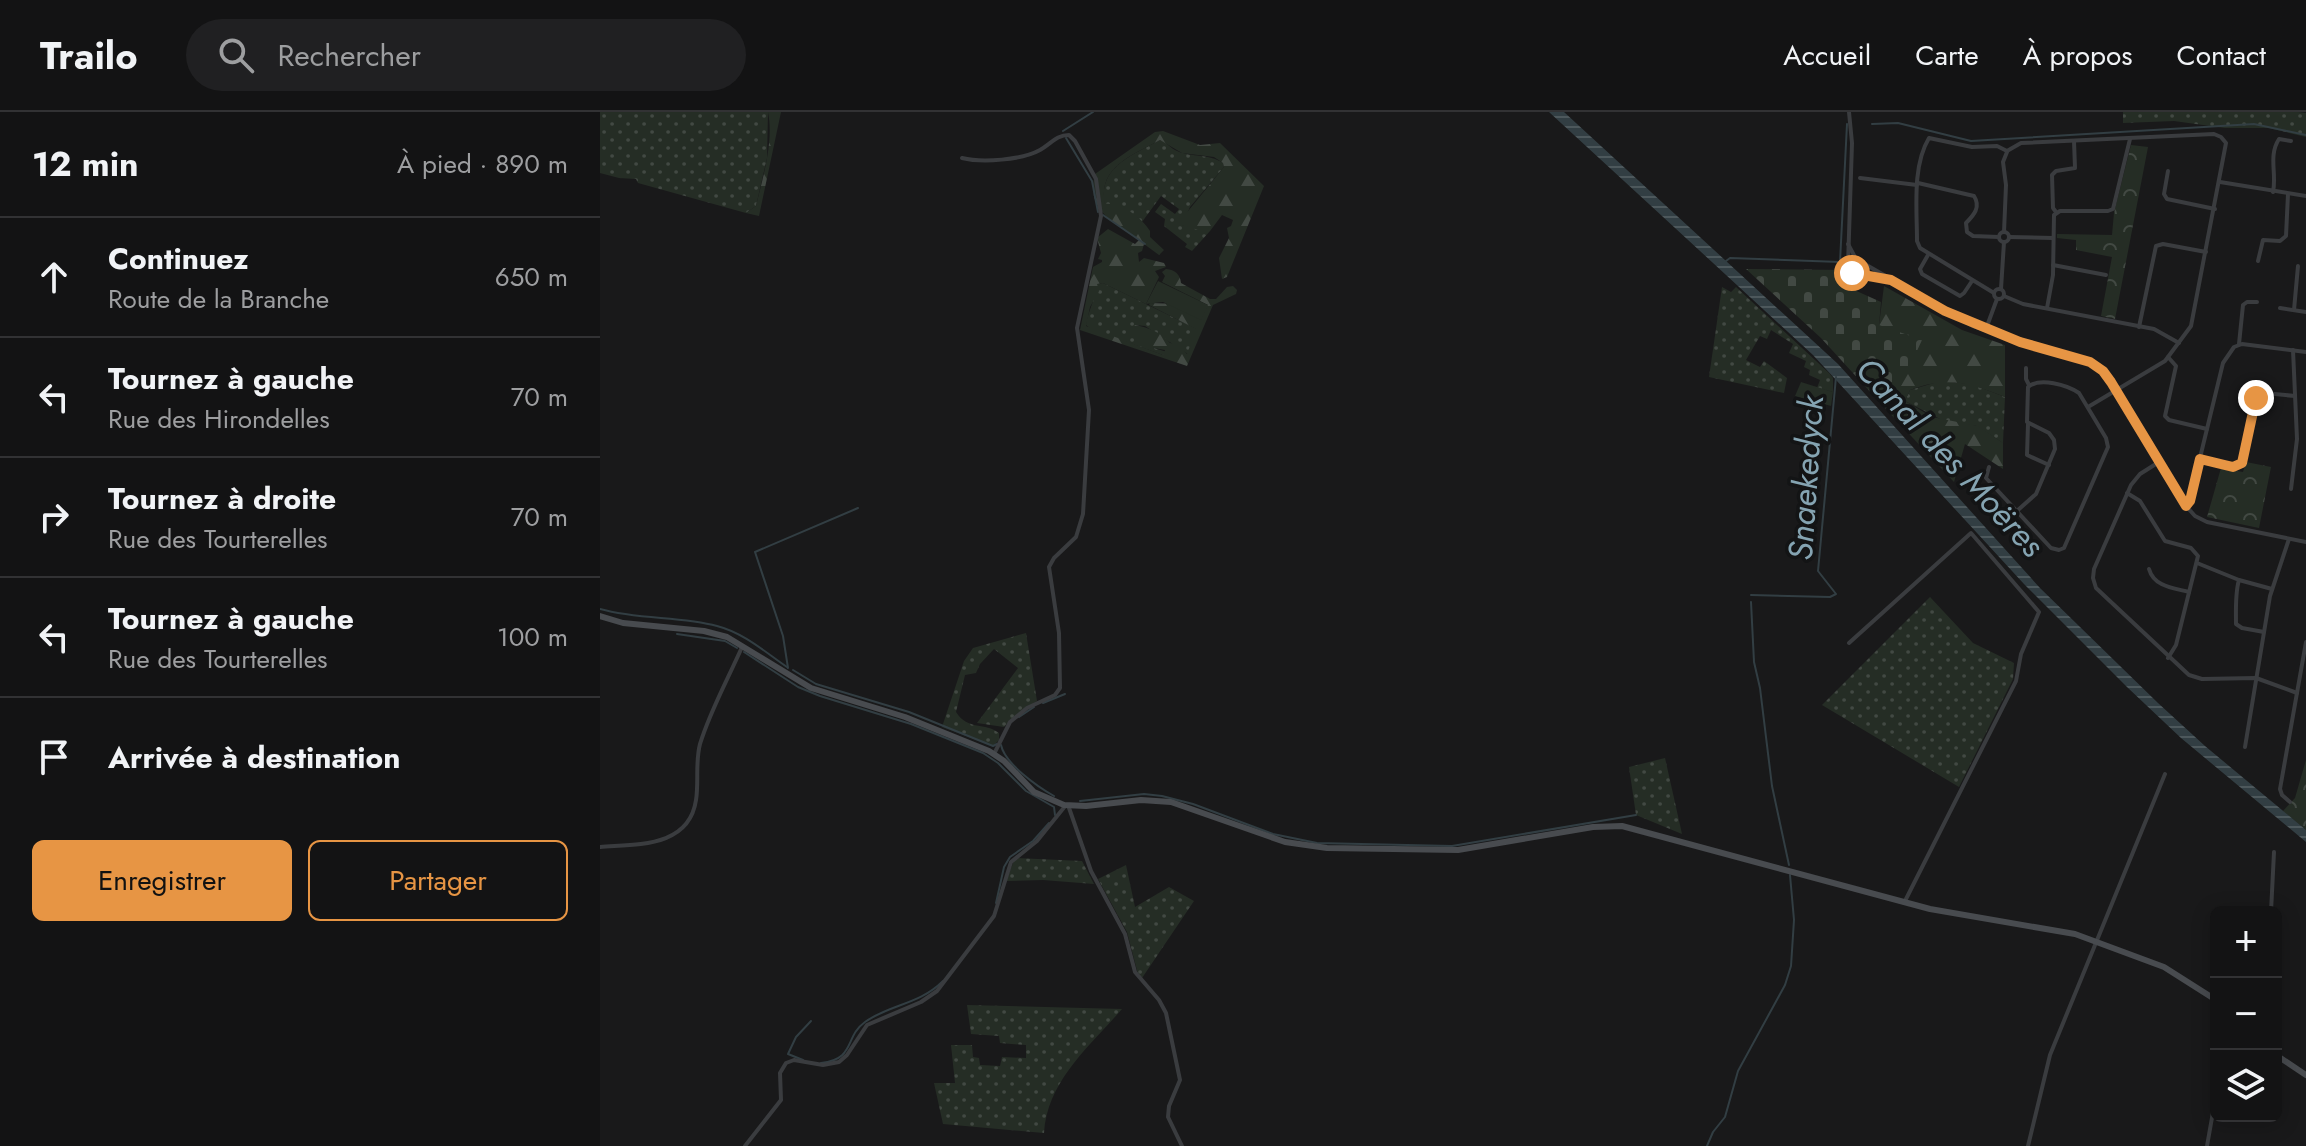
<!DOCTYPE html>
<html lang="fr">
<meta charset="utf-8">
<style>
body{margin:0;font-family:Jost,sans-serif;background:#202022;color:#f1f3f6}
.controls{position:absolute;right:24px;bottom:24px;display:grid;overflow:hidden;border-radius:12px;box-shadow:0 4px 20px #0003}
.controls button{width:72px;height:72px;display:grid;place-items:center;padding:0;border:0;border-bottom:2px solid #323234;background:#131314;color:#f1f3f6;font:40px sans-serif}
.stop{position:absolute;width:24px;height:24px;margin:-18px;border:6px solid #e79544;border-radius:50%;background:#fff}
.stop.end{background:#e79544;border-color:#fff;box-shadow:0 2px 8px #0008}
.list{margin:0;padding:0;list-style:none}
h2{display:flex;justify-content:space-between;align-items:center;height:104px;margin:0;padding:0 32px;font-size:34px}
h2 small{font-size:26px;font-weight:400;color:#9d9ea0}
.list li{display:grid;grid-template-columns:52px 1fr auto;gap:24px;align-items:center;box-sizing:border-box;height:120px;padding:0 32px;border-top:2px solid #323234}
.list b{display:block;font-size:30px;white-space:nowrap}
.list p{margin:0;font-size:26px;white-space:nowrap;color:#9d9ea0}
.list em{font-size:26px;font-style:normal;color:#9d9ea0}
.actions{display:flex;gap:16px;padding:24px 32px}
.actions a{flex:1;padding:18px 0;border:2px solid #e79544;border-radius:12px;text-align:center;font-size:28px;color:#e79544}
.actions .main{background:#e79544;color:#111}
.icon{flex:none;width:44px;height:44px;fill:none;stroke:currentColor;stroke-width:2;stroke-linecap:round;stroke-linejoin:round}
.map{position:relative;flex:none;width:1706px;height:1034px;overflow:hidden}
header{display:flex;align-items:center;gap:48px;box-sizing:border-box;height:112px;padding:0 40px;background:#131314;border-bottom:2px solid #323234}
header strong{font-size:38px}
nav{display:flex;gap:44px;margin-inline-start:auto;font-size:28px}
.search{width:560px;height:72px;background:#202022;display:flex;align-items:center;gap:20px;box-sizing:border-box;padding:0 28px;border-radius:44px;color:#9d9ea0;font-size:30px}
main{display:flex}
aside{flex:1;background:#131314}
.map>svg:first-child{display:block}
.grass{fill:url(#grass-dots)}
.forest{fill:url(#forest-firs)}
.cemetery{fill:url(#cemetery-stones)}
.park{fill:url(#park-crowns)}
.garden{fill:#252d25}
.water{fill:url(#water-rules)}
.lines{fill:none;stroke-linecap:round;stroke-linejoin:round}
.stream{stroke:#323e43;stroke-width:2}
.street{stroke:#3a3c3f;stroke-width:4}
.secondary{stroke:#484b4f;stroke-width:6}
.route{stroke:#e79544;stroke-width:10}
.labels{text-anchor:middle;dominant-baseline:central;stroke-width:7;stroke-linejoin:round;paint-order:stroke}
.water-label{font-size:34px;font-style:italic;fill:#85a4b2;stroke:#131415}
</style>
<header>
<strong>Trailo</strong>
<div class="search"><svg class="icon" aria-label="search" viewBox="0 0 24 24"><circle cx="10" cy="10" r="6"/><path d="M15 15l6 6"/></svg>Rechercher</div>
<nav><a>Accueil</a><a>Carte</a><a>À propos</a><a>Contact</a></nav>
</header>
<main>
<aside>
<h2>12 min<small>À pied · 890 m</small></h2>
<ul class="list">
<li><svg class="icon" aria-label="ahead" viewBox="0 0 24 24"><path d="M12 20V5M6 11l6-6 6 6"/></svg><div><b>Continuez</b><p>Route de la Branche</p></div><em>650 m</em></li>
<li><svg class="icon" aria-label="left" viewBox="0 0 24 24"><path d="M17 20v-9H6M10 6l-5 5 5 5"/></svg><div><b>Tournez à gauche</b><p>Rue des Hirondelles</p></div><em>70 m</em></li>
<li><svg class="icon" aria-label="right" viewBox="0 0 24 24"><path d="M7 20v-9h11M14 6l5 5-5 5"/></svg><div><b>Tournez à droite</b><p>Rue des Tourterelles</p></div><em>70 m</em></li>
<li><svg class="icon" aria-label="left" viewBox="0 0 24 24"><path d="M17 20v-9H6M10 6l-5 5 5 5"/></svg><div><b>Tournez à gauche</b><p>Rue des Tourterelles</p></div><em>100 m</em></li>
<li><svg class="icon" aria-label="arrive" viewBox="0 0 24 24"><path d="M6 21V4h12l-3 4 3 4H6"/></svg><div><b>Arrivée à destination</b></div></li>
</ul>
<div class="actions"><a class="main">Enregistrer</a><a>Partager</a></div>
</aside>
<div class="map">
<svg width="1706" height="1034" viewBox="0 0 1706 1034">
<defs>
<pattern id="grass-dots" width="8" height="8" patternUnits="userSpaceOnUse" patternTransform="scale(2)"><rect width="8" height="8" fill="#252d25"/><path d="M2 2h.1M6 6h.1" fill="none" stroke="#424943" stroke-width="1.8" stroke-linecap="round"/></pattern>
<pattern id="forest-firs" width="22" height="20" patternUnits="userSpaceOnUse" patternTransform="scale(2)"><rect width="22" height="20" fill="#252d25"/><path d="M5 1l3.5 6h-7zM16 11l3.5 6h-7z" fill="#424943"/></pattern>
<pattern id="cemetery-stones" width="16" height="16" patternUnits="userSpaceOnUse" patternTransform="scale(2)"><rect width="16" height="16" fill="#252d25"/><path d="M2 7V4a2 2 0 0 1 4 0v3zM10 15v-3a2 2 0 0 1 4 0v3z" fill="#424943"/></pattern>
<pattern id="park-crowns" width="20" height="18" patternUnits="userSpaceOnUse" patternTransform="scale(2)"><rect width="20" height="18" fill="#252d25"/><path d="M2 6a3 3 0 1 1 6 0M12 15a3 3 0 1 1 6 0" fill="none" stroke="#424943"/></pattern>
<pattern id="water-rules" width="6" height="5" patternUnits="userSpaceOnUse" patternTransform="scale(2)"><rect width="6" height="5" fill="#323e43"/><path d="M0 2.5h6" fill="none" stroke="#4d585c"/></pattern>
</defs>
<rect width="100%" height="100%" fill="#19191a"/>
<g class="grass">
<path d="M0,0H168L167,46L156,94L146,101L38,71L36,67L19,66L0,61Z"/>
<path d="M1523,0H1698L1706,1V25L1669,16H1625L1574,9L1523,11Z"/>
<path d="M560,28C568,31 570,36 577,39C593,46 608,41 623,51L624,55L590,95L582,113L610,119L592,139L585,135L587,132L564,114L565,107L555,100L561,92L575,102L579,97L561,84L542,110L537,105L505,93C497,55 533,43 560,28Z"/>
<path d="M503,171L597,217L588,242L545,214L535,213L554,236L567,240L563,243L491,217L486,213C488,198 496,187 497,172Z"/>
<path d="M1122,175L1131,180L1136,175L1229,261L1233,266V280L1217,276L1220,268L1209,263L1210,258L1204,255L1206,249L1189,241L1193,232L1171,218L1167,227L1160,224L1146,248L1160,255L1164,249L1187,266L1184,281L1109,265Z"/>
<path d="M1341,269L1371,272L1405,285L1403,331L1377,314L1344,309L1305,289L1310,278Z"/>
<path d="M1330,485L1373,531L1414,551L1413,567L1359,675L1222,593Z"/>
<path d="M426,521L437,589L417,602L404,615L377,611L418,556L394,537L380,552L376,561L365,563L356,600C368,619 385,610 399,621V628L393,634L342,615L364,549L373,536Z"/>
<path d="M1065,646L1080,713L1082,722L1036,703L1029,655Z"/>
<path d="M415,746L482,749L494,772L443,768L406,769Z"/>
<path d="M526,753L535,795L569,775L594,789L542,866L538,862L527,820L498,767Z"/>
<path d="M367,893L522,897C490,934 447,969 444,1021L343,1012L334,971H355L351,933H372L373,945L379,946L380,953L400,954L402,945L426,946V933L400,931L399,924L371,922Z"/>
</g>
<g class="forest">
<path d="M168,0H181L159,104L146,101L156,94C163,65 174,29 168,0Z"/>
<path d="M563,19L600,33L620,31L664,74L627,165L622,167L619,146L629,126L627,116L631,114L633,108L622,103L610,119H602L581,113L580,109L624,55L623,51L614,45L582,41L560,28C533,43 497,55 505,92C521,90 541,105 550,119V125L564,138L559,143L544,132L542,139L538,141L539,150L544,146L564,151L566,155L555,159L559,165L546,192L503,171L497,172L499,179L490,195L486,214L563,243L565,238L554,236L530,221L535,213C547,215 563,221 570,231L578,232L587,242L596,217L549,193L550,191L608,193L562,170L565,164L562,160L566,157C575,158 580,162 581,171L610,187H616L627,175L633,174L637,178L636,182L613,193L587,254L480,218L493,155L502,150V148L498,147L501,141L497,126L508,117L535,132L539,128C514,110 485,98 495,62L555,20Z"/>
<path d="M1284,174L1362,218L1405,233V285C1369,271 1348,264 1310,278L1305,289L1332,305L1378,314L1403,331V357L1365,332L1354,370L1284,295L1297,282L1279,213Z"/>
</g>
<path class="cemetery" d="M1146,157L1243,158L1242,176L1252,177L1281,190L1279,213L1322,228L1297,282L1284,295L1221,226Z"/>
<g class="park">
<path d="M1531,33L1548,35L1515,207L1501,204L1512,145L1476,138V128L1457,126V122L1512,123L1514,101Z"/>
<path d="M1646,350L1671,355L1659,416L1607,405L1621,356L1643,360Z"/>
<path d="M1706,648V718L1683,699L1695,686Z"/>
</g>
<g class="garden">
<path d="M558,169L608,193L601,208L563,190L546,192Z"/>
<path d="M1201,270L1233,280L1231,294L1195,284Z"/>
</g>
<path class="water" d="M949,0H964L1238,252L1440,476L1558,591L1605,634L1706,718V730L1581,626L1527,575L1424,472L1213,243Z"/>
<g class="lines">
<g class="stream">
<path d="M1272,12L1298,11L1371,29L1654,12L1706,23"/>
<path d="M463,19L493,0"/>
<path d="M466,26L492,69L498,100"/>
<path d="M503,103L545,132"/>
<path d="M1126,149L1130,146L1240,150L1247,12"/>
<path d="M1151,483L1230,485L1236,482L1218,459L1236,265"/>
<path d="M1151,490L1154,550L1160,576L1172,674L1189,753"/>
<path d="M0,497C39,508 80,504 117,514C144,521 165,540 187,555"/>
<path d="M77,522L125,529L137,536"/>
<path d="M144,540L198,575L220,584L311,612L383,641L398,651L426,679L454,695L455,703"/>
<path d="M188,556L183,524L155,440L258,396"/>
<path d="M193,558L216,572L309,600L393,634L397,632"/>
<path d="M443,591L465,582"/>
<path d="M419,605L434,595"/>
<path d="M401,633C405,652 438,675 454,684"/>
<path d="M480,689L544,682L562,684L593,692L673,722L717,731L852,734L1036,703"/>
<path d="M396,791L404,755L410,745L433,729L449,711"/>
<path d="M203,948L188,942L196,925L211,909"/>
<path d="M221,951C256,947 244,925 265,910C290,892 319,893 343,869"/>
<path d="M1107,1034L1113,1020L1125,1005L1138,959L1185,873L1191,854L1194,808L1190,763"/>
</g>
<g class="street">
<path d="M1249,0L1252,31L1248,153L1252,161"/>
<path d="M1407,39L1421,31L1614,22L1621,25L1626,31L1591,214L1565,249L1488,295"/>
<path d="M362,46C382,51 422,48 440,38C451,32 456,23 469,23L475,29L496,67L501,104L477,216L489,298L483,402L476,425L454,446L449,455L459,521L460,576L455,583L427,596L410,610L394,642"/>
<path d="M1568,59L1564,82L1567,87L1615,97"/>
<path d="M1260,66L1317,73"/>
<path d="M1620,70L1706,84"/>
<path d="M1318,71L1374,84C1381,95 1374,103 1366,111L1367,120L1373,124L1399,125"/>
<path d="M1673,80C1677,62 1668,44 1679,27L1691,29"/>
<path d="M1456,100L1453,96L1452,63L1456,59L1475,56L1474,29"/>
<path d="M1404,120L1406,73L1403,50L1407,40"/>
<circle cx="1404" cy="125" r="5"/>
<path d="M1409,125L1453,126"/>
<path d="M1248,132L1256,147L1373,214L1439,236L1487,249C1514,260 1568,364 1586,394L1595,404L1607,410L1706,430"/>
<path d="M1328,143L1320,157L1322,162L1360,184L1364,181L1372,169"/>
<path d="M1658,149L1663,128L1680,129L1686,124L1688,82"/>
<path d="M1453,153L1506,163"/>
<path d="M1252,161L1289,167"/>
<circle cx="1399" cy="182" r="5"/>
<path d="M1401,177L1404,130"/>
<path d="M1394,181L1320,136L1317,129C1317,97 1312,54 1329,26L1372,35L1397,34L1407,39"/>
<path d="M1404,184L1423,192L1554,217L1579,231"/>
<path d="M1447,196L1453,163L1454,103L1460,99H1508L1513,97L1530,27"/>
<path d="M1680,196L1706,200"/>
<path d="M1694,198L1698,154"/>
<path d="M1360,205L1411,226"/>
<path d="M1387,214L1397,187"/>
<path d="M1539,215L1556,134L1563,132L1606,140"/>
<path d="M1639,232L1643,193L1647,190H1657"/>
<path d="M1568,245L1576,254L1565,304L1569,308L1607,317"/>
<path d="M1426,256V267L1429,273"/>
<path d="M1428,312L1427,343L1449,353"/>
<path d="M1600,347L1633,355L1639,354L1644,348L1658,284L1664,281L1695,284"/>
<path d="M1559,350L1540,362L1531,373L1494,457L1493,466L1496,476L1589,563L1602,567L1656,566L1697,581"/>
<path d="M1389,355L1386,366L1451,436L1459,438L1464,436L1508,335L1506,326L1479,281C1467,273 1440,265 1428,275L1427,310L1449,321L1454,328L1455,337L1436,382L1418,398"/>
<path d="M1691,377L1697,327L1693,238"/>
<path d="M1527,381L1540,389L1565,429L1591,436L1598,444L1576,533L1568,546"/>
<path d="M1586,394L1590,387L1623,251L1634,235L1642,232L1706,240"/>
<path d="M1597,451L1639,468L1672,477"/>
<path d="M1549,457C1554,475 1574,476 1589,480"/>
<path d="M1639,468C1635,481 1636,498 1636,512L1642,516L1664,520"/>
<path d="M1249,531L1371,421L1439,500L1421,542L1416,569L1305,789"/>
<path d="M1645,635L1670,484L1689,427"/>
<path d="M1690,690L1682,683L1680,677L1706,530"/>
<path d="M468,693L491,759L525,822L535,860L559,888L566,901L580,968L569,994L568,1005L582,1034"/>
<path d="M0,735C36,732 89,736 96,688C99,670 95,651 100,632C110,599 128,567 142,535"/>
<path d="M1671,800L1674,740"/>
<path d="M145,1034L181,988L180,961L186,951L194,948L223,953L239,950L247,943L267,913L321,890L337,879L394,804L411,750L437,729L466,693"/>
<path d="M1428,1034L1450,943L1565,662"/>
<path d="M1607,1034L1616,983"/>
</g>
<g class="secondary">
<path d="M0,504L23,511L104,519L127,525L211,576L305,605L389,639L404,649L434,680L464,693L486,694L541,688L571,690L685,730L727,736L858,738L993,715L1022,714L1330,797L1475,822L1564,855L1616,888"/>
<path d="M1676,943L1706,963"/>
</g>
</g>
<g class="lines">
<path class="route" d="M1252,161L1291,168L1345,199L1420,230L1490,250L1503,259L1511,270L1586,394L1590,389L1600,347L1633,355L1642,351L1656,286"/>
</g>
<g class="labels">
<g class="water-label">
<text transform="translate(1350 345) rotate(47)">Canal des Moëres</text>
<text transform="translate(1206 366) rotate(-86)">Snaekedyck</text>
</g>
</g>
</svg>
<div class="controls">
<button>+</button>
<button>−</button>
<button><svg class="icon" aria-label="layers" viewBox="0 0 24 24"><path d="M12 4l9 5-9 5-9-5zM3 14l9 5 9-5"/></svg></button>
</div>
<div class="stop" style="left:1252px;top:161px"></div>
<div class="stop end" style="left:1656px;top:286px"></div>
</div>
</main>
